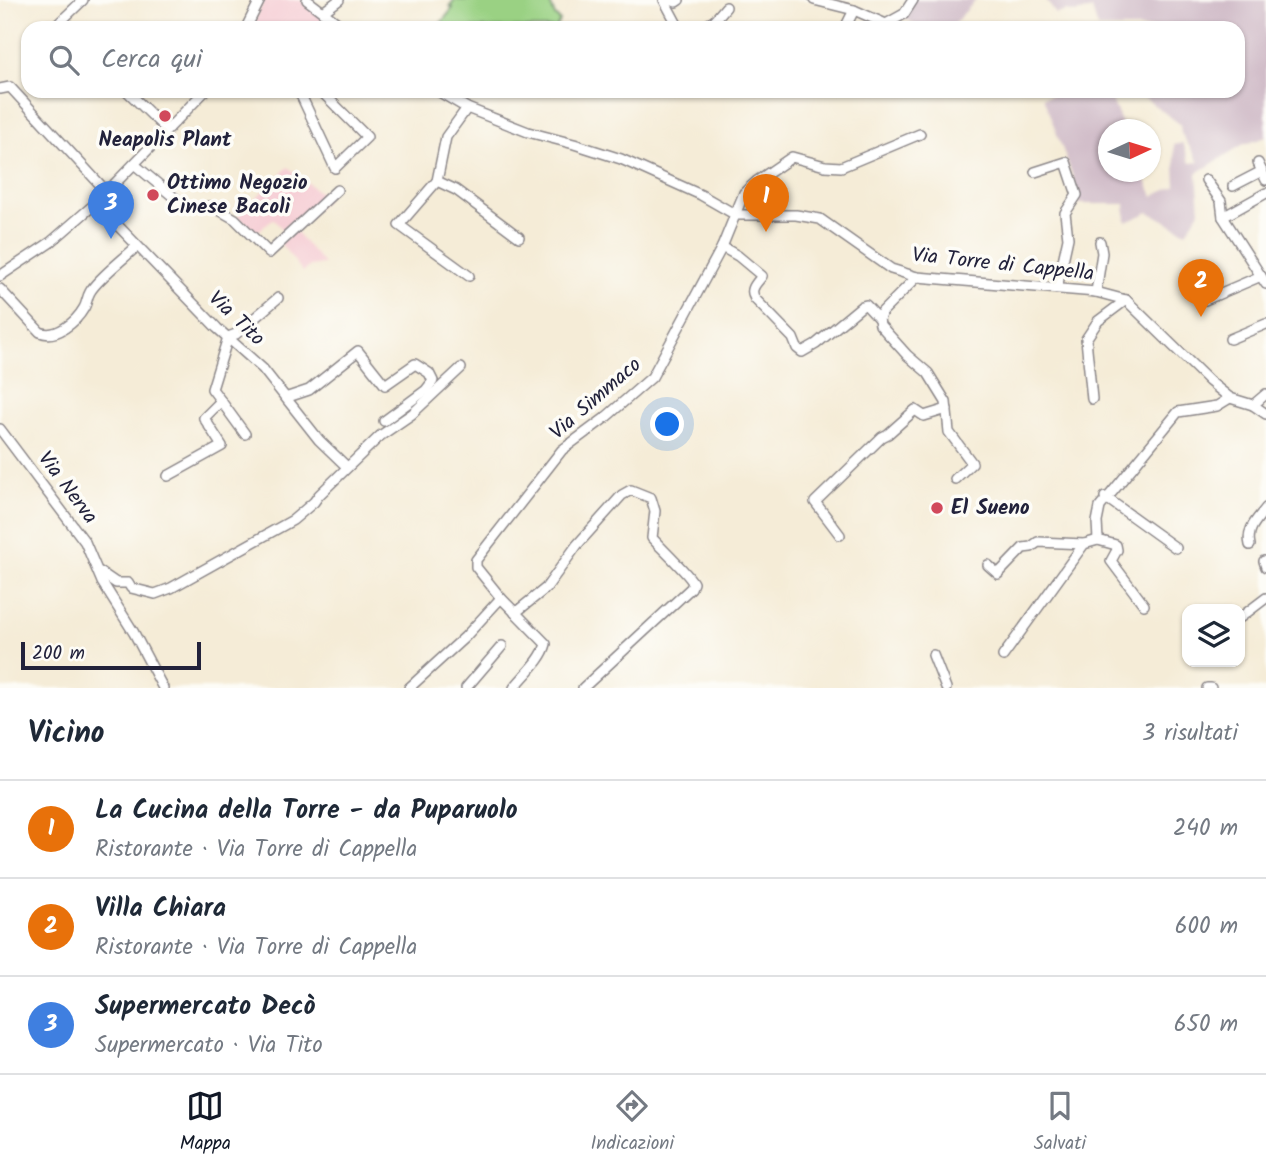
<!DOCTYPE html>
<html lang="it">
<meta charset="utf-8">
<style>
body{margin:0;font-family:Kalam,sans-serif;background:#f6f6f7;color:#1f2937}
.controls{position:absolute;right:21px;bottom:21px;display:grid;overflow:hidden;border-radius:14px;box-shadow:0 2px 5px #0004}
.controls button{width:63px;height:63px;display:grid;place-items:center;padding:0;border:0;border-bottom:2px solid #e0e1e3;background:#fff;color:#1f2937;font:35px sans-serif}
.compass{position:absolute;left:1098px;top:119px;width:63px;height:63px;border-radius:50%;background:#fff;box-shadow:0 2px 5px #0004;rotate:86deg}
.scale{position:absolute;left:21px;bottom:18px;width:180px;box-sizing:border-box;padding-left:7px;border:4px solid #22223b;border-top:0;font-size:19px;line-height:24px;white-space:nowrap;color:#22223b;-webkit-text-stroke:5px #fdfcf7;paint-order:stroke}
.you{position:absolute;left:668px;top:425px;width:24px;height:24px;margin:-18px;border:5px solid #fff;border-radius:50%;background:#1a73e8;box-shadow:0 0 0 10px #1a73e833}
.badge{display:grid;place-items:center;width:46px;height:46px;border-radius:50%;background:#111827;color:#fff;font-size:23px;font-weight:700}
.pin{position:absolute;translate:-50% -58px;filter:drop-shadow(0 2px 4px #0008)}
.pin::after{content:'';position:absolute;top:37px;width:24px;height:21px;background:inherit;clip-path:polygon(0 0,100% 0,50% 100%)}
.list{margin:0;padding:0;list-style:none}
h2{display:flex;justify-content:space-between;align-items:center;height:91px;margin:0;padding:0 28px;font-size:30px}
h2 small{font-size:23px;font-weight:400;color:#747a83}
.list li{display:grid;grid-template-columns:46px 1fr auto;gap:21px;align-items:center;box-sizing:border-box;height:98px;padding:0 28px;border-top:2px solid #e0e1e3}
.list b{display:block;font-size:26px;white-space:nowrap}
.list p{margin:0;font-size:23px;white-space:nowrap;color:#747a83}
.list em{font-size:23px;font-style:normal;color:#747a83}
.icon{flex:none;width:38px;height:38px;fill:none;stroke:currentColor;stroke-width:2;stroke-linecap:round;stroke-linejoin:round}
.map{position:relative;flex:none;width:1266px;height:688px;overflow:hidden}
.search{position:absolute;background:#fff;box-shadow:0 2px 5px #0004;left:21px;right:21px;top:21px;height:77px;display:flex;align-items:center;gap:18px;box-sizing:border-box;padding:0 24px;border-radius:21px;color:#747a83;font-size:26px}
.sheet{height:385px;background:#fff}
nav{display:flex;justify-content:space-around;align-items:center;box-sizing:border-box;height:98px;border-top:2px solid #e0e1e3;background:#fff;font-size:19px;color:#747a83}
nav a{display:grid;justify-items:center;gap:4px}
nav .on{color:#111827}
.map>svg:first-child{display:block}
.built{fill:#f6cfd6}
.industrial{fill:#d1bdc9}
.green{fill:#9ad183;stroke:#5e7a5f;stroke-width:2}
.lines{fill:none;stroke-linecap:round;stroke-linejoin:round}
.minor-casing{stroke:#8c8789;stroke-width:12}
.minor{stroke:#fff;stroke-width:9}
.poi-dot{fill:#d1495b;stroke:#fdfcf7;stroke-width:2.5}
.labels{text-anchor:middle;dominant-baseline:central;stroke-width:7;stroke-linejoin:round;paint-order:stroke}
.poi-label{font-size:21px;font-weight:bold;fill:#22223b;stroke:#fdfcf7;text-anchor:start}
.street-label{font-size:21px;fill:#22223b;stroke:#fdfcf7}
</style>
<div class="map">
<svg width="1266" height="688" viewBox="0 0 1266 688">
<rect width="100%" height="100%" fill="#fdfcf7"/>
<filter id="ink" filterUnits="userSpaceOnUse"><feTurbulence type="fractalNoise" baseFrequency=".0143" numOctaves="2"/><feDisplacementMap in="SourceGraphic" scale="14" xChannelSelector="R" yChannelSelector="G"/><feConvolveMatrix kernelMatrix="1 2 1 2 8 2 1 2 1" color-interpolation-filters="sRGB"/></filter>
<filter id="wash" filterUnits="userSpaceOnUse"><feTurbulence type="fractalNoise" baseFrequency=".00686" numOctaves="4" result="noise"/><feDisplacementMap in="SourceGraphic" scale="28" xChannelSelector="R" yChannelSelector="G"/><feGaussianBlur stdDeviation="1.57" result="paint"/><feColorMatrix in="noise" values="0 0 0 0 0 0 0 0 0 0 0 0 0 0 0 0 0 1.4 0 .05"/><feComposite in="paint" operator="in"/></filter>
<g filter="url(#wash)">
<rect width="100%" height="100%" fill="#f5ecd7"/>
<g class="built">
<path d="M264,0H300L339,28H260L254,22Z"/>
<path d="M288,167L327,199L294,230L324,264L310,266L303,272L280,243L289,236L273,219L256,233L237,216Z"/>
</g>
<g class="industrial">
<path d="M911,0H976L950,28H920L901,15Z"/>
<path d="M1046,0H1266V137L1242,145L1197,173L1200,211L1186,232L1149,212L1126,222L1125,204H1079L1072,174L1043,97L1084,91H1108L1124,129L1108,130V172H1142L1153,196L1176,186L1174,145L1183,143L1190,163L1199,162L1181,133L1180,124L1135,91H1238V28H1098L1092,9L1076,13L1066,11L1056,14Z"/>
</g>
<path class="green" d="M454,0H549L555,16L560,21L556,28H437L453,8L450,6Z"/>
</g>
<g filter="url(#ink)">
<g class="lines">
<defs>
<g id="minor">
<path d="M307,0L344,28"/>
<path d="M664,0L679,28"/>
<path d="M671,0L676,2L679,0"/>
<path d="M814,0L854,10L886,24L904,14L913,0"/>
<path d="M323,12L339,0"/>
<path d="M58,24L83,0"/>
<path d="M246,28L260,0"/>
<path d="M702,28L715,20L726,7"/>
<path d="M845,28L854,10"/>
<path d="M0,89L10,87L107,192"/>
<path d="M127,91L167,130"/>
<path d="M299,91L335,168L367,137L321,91"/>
<path d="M438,91L467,108L528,132L574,144L621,159L701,195L736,215H796L820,219L891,269L917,277L1096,292L1126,300L1209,381L1230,398L1253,405L1266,414"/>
<path d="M467,108L446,137L437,181L399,225L469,276"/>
<path d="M1258,163L1266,180"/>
<path d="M134,164L188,209L212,206L235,219L269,253L337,190"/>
<path d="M1035,172L1066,162L1077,195L1065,213L1068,238L1057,288"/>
<path d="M1206,180L1221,201L1223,217L1266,284"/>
<path d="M437,181L456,190L519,237"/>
<path d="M1233,186L1262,171"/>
<path d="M96,203L217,328L263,369L319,440L345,465"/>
<path d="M1223,217L1266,193"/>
<path d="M722,247L738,256L762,276C756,284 749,289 755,299L793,338L797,348L802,352L816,344L862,306L866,305L879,319"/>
<path d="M0,276L51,242L96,203L205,91"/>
<path d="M917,277L882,312L879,319L880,325L907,355L928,373L946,402L949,432L972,463L955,479"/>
<path d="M0,289L40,332C56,339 76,322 84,308C87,303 87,297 90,292C97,279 125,258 137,246"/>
<path d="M1096,292L1102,253L1100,242"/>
<path d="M1205,300L1261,276"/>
<path d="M1230,339L1266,324"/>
<path d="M288,397L309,390L358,351L385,385L415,364L429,373L433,381L426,390L384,421"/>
<path d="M1092,399L1086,339L1098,321L1126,300"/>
<path d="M221,401L245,434"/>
<path d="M1253,405L1266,394"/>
<path d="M0,429L85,542L102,582L134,633L163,688"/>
<path d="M168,476L222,446L204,418L221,401L212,389L228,337L236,334L278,298"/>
<path d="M1105,497L1176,548"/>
<path d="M840,535L815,502L882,437L888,434L915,410L924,416L947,409"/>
<path d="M1098,540L1097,522L1100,507L1178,412L1217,406L1230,398"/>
<path d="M1250,545C1246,529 1257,520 1266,508"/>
<path d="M1264,561L1266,567"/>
<path d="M988,565L998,574L1023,548L1031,547L1038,542L1084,544"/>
<path d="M100,572L116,583H128L131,588L155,594L171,588L293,520L314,502L319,495L380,436L412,414L461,368"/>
<path d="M515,613L546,588L577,545L622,495L631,490L651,498L655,511L652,538C660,547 690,575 693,583L691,588L583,688"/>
<path d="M1241,617L1266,598"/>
<path d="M933,655L946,688"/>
<path d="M1003,656L1084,544L1098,540L1116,545L1117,550L1111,561L1144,605"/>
<path d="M409,688L465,637L501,598"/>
<path d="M466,688L502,646"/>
<path d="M514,688C524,675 542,660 546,644L501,598L476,567V560L562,450L605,418L652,377L722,247L744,193L757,181L792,157L825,166L841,167L920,134"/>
<path d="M1207,688H1211"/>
</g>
</defs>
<use href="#minor" class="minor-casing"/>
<use href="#minor" class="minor"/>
</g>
</g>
<g class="poi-dot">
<circle cx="165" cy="116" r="7"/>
<circle cx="153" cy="195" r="7"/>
<circle cx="937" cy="508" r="7"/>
</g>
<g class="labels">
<g class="poi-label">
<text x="165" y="140" text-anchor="middle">Neapolis Plant</text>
<text x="167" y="183">Ottimo Negozio<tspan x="167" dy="24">Cinese Bacoli</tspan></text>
<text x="951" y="508">El Sueno</text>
</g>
<g class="street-label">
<text transform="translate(1003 265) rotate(6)">Via Torre di Cappella</text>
<text transform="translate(236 319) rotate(44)">Via Tito</text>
<text transform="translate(596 399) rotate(-41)">Via Simmaco</text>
<text transform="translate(67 488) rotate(53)">Via Nerva</text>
</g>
</g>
</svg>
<div class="controls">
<button><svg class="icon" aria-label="layers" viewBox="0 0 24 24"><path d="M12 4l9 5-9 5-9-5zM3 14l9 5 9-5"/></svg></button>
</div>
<svg class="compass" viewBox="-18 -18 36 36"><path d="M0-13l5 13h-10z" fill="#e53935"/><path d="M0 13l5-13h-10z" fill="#747a83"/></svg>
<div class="scale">200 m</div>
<div class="you"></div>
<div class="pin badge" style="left:766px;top:232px;background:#e8710a">1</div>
<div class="pin badge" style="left:1201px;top:317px;background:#e8710a">2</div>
<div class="pin badge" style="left:111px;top:239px;background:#3f7fe0">3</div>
<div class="search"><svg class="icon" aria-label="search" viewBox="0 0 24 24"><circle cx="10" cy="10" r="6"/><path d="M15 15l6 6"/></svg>Cerca qui</div>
</div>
<section class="sheet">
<h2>Vicino<small>3 risultati</small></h2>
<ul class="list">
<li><span class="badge" style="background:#e8710a">1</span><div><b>La Cucina della Torre - da Puparuolo</b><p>Ristorante · Via Torre di Cappella</p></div><em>240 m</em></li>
<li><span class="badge" style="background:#e8710a">2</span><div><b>Villa Chiara</b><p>Ristorante · Via Torre di Cappella</p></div><em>600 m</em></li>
<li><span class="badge" style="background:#3f7fe0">3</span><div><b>Supermercato Decò</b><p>Supermercato · Via Tito</p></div><em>650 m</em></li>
</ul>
</section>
<nav>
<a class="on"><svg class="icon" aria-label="map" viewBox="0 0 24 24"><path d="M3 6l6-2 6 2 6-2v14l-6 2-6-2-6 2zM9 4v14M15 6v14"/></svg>Mappa</a>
<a><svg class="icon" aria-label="directions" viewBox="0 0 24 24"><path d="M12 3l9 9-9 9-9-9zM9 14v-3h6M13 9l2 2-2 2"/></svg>Indicazioni</a>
<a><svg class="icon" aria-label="saved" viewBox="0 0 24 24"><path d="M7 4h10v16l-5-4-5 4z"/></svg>Salvati</a>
</nav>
